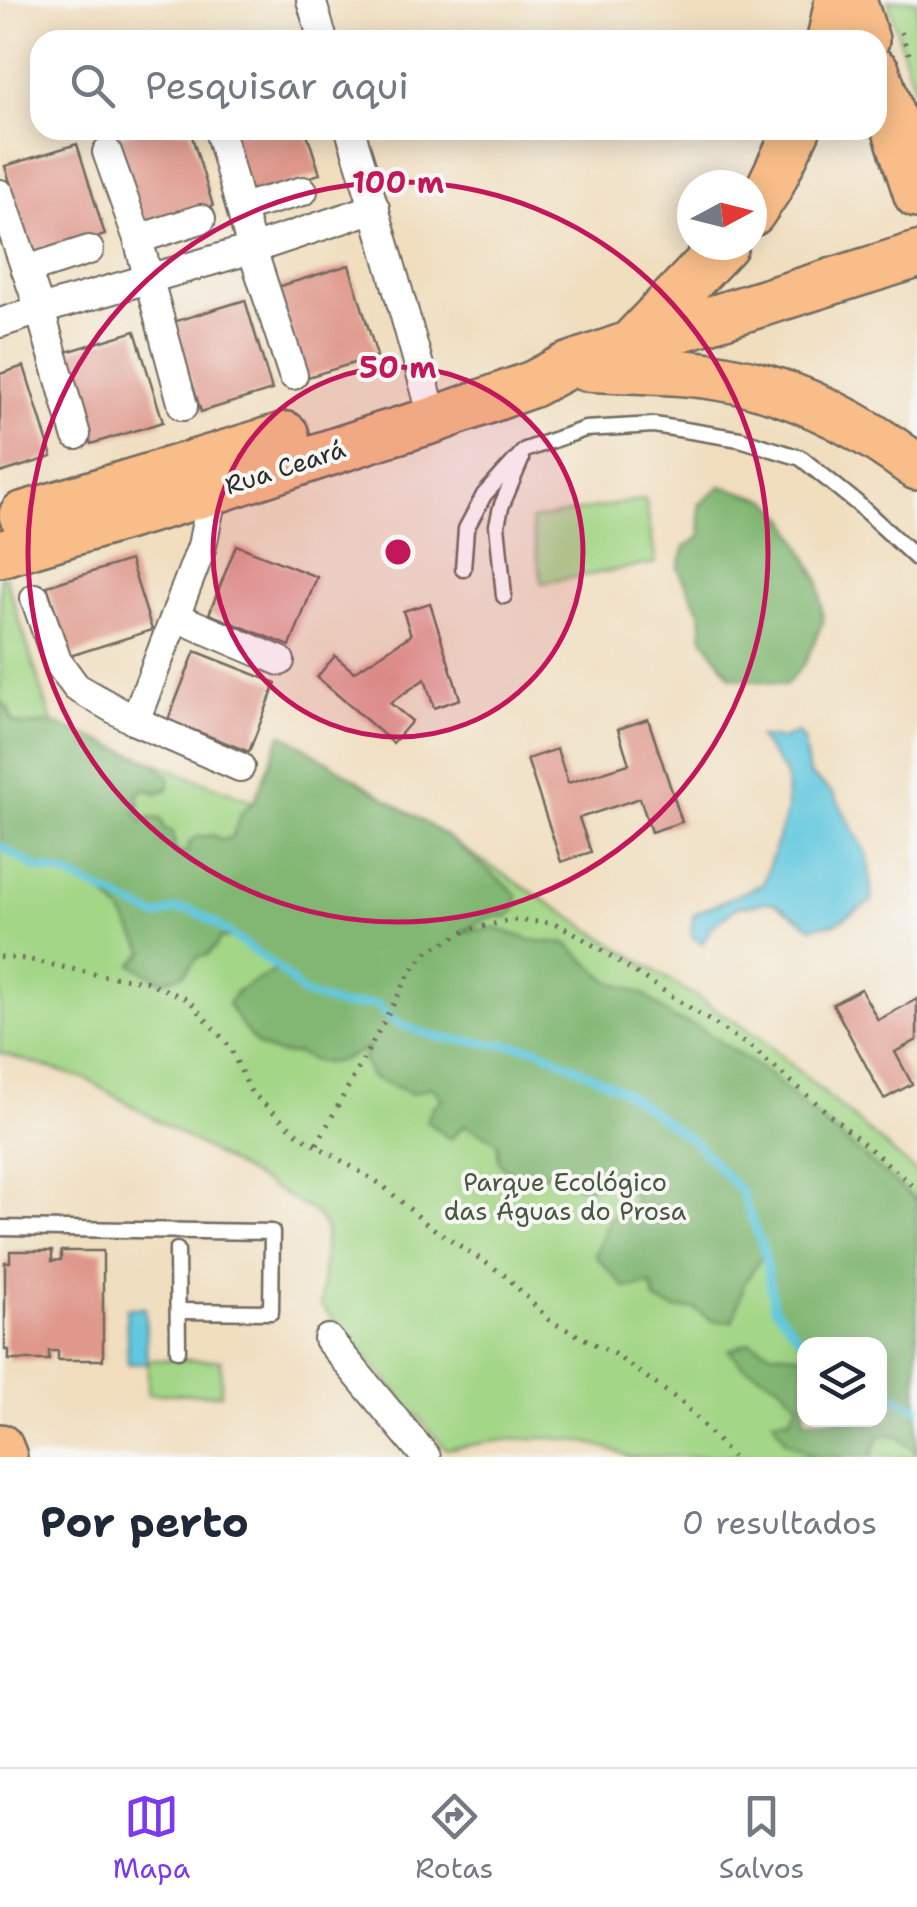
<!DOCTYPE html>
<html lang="pt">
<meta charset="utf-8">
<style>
body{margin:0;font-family:"Shantell Sans",sans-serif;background:#f6f6f7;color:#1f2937}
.controls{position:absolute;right:30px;bottom:30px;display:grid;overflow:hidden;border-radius:20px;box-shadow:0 5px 25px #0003}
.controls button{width:90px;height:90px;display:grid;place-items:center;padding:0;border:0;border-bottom:2px solid #e0e1e3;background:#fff;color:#1f2937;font:50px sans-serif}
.compass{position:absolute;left:677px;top:170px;width:90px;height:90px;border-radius:50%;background:#fff;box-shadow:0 5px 25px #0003;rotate:83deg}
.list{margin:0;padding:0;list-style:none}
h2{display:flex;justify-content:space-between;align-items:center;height:130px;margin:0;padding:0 40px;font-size:42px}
h2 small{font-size:32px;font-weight:400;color:#747a83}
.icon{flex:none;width:55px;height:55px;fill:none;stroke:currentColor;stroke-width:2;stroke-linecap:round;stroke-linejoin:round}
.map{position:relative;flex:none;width:917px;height:1457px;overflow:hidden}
.search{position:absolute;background:#fff;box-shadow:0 5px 25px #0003;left:30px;right:30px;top:30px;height:110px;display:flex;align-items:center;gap:25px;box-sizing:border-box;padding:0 35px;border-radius:30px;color:#747a83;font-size:38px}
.sheet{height:310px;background:#fff}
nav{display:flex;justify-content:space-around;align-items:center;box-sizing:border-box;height:140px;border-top:2px solid #e0e1e3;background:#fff;font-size:28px;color:#747a83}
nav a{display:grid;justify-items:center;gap:5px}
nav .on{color:#7c3aed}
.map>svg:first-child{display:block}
.green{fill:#a3d686;stroke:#678058;stroke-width:2.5;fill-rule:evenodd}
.forest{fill:#82b773;stroke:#56714f;stroke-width:2.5}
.water{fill:#62c8df;stroke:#467a85;stroke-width:2.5}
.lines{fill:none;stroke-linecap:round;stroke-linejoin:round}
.stream{stroke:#62c8df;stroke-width:8}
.building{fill:#df988b}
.service-casing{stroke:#706a5f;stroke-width:19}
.minor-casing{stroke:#706a5f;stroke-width:32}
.primary-casing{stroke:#706a5f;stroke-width:50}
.path{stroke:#706a5f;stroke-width:5;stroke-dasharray:2.5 8;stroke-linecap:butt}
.service{stroke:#fff;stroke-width:14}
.minor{stroke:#fff;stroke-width:28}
.primary{stroke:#f8bd89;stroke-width:45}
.ring{fill:none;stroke:#c2185b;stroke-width:5}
.labels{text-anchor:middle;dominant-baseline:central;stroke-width:8;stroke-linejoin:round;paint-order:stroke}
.street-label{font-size:25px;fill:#2b2b2b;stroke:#f6f6f2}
.park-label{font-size:25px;fill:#495642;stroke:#f6f6f2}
.centre{fill:#c2185b;stroke:#f6f6f2;stroke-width:5}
.ring-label{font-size:30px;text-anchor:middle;font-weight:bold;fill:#c2185b;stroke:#f6f6f2;stroke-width:8;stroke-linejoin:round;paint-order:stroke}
</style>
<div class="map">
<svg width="917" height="1457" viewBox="0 0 917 1457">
<rect width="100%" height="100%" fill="#f6f6f2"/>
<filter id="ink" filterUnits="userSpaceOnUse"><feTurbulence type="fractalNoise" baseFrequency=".01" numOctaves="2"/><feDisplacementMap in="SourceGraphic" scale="20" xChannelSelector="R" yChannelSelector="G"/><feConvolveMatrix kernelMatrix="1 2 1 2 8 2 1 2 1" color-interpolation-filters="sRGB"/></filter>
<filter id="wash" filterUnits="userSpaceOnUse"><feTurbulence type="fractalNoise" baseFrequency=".0048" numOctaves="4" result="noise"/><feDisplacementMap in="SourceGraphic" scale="40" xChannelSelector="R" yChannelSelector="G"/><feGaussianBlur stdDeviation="2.25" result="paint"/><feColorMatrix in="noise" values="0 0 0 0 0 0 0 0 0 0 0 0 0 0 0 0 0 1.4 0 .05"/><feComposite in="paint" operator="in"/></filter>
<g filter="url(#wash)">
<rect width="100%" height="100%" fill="#f0debf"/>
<g class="green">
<path d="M888,0H917V102Z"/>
<path d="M645,499L656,563L542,583L531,520Z"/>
<path d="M5,576L52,722L254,802L282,733L759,1037L917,1173V1457H630C567,1428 512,1438 446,1449L321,1305L326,1230L320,1219L312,1211L86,1079L0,1053V578ZM804,1344H880V1420H804Z"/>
<rect x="148" y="1360" width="73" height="34"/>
</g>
<g class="forest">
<path d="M721,486L769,500L788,521L819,581L823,621L805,663L786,685L731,677L703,638L701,613L678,568L685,547L701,536L699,505Z"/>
<path d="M0,702L8,708L13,722L25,726L52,722L153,762L170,778L168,789L157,793L147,789L137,794L140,805L136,814L143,822L150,818L161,819L165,829L173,832L175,851L181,853L188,851L189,843L196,837L214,835L221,840L232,837L242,811L254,802L282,733L449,838L517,894L516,909L508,917L492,916L461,932L495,928L530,940L567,944L609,981L645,995L673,1019L698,1027L770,1075L793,1097L917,1201V1453L897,1436H879L871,1457H815L785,1440L773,1420L790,1418L798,1403L779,1384L742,1365L729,1350L751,1342L772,1352L804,1355V1420H880V1344H805L774,1307L764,1253L745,1282L733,1321H712L695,1309H675L656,1301L651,1285L625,1288L595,1255L610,1218L637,1211L633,1192L604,1182L583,1188L556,1174H511L499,1161L497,1141L465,1125L450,1139L426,1121L434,1105L443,1099L431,1087L412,1094L371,1077L363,1059L369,1047C343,1061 326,1071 297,1053C259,1060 246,1032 228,1004L237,991L278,969L237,939L220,938L216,946L207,955L198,957L184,974L162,981L132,965L145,952L121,912L102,893L65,874L39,869L0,846Z"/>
</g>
<g class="water">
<path d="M797,732L803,740L809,774L834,794L868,856L872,901L836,923L812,927L777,904L767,902L737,907L712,926L702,944L692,937L691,927L694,914L763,884L787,810L786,775L759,737L782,739Z"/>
<path d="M126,1308H145L147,1363L128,1364Z"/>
</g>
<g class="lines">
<g class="stream">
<path d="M0,846L39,869L65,874L157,917L174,910H191L209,919L279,969L304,994L342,1006L377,1004L396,1023L439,1038L536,1048L620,1089L698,1145L741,1192L764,1251L774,1307L805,1344"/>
<path d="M880,1391L917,1408"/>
</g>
</g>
<g id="blocks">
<g class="building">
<path d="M138,130H190L213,206L141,225L114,137Z"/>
<path d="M228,130H306L320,174L248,196Z"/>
<path d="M77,144L105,235L33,257L5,166Z"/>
<path d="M349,265L377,356L305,378L277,287Z"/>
<path d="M245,300L272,390L201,412L173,322Z"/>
<path d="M135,331L163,422L91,444L63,353Z"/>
<path d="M24,366L52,457L0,473V374Z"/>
<path d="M236,545L317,577L290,646L209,614Z"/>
<path d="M130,560L152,630L70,656L47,586Z"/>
<path d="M430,603L460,699L434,708L425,679L390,703L412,721L393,743L317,677L335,656L354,672L411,635L403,611Z"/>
<path d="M195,651L276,683L249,752L168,720Z"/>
<path d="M648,719L682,822L651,832L640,798L579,818L591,852L561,862L527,759L557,749L568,783L629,764L618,729Z"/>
<path d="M861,989L878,1020L917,999V1040L895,1052L912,1084L884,1099L833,1004Z"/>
<path d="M10,1251H52V1261L61,1260V1251H103V1360H58V1351H49V1360H9V1350H5V1262H10Z"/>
</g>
</g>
</g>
<g filter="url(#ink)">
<use href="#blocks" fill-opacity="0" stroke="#706a5f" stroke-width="2.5"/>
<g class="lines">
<defs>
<g id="service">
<path d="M463,569L466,529L484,495L525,450L585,429L654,425L740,439L801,458L858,504L917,559"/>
<path d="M504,596L497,525L501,507L521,460"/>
<path d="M0,1228L272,1232L271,1312L179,1311"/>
<path d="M177,1250L178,1350"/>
</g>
<g id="minor">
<path d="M311,0L323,40"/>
<path d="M219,130L252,249L293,375"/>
<path d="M350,130C381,226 407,323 434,420"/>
<path d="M107,152L138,239L183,406"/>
<path d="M0,194L40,310L76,435"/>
<path d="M241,208L303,191"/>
<path d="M138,239L201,219"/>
<path d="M26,270L89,250"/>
<path d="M0,323L40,310L252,249L375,208"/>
<path d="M35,598L57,661L76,687L135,721L240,767"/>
<path d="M176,617L280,661"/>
<path d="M135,721L202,546L213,491"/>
<path d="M328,1339L426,1457"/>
</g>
<g id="primary">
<path d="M853,0L866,40"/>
<path d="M830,40L838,0"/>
<path d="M877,72L917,195"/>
<path d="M752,213L769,188L797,130"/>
<path d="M633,341L725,245"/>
<path d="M586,368C632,371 679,370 724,378C795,390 860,424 917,467"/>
<path d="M22,515L286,435"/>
<path d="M0,554L213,491L383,435L434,420L533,384L565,367L628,345L917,255"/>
<path d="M0,1447L4,1457"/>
</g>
</defs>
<use href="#service" class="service-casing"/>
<use href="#minor" class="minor-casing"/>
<use href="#primary" class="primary-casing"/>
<g class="path">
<path d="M901,32L909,54"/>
<path d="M0,957L26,959L99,975L145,981L189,1000L229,1046L251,1092L299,1135L382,1185L428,1225L506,1276L550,1321L614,1354L684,1404L732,1457"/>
<path d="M317,1144L412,970L428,951L468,930L511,920L554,923L573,932L752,1048L917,1189"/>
</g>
<use href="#service" class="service"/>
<use href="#minor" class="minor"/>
<use href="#primary" class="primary"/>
</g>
</g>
<circle cx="398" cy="552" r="185" fill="#c2185b" fill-opacity=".12"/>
<g class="ring">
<circle cx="398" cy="552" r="185"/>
<circle cx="398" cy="552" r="370"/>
</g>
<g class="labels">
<g class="street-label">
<text transform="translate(285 467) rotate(-18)">Rua Ceará</text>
</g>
<g class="park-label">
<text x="565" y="1182">Parque Ecológico<tspan x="565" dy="29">das Águas do Prosa</tspan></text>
</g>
</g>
<circle cx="398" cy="552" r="15" class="centre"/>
<g class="ring-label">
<text x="398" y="193">100 m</text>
<text x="398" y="378">50 m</text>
</g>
</svg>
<div class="controls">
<button><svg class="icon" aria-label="layers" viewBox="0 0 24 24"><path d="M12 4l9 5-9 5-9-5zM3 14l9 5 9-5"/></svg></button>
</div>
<svg class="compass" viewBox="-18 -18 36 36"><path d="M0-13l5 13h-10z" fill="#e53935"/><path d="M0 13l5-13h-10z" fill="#747a83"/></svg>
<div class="search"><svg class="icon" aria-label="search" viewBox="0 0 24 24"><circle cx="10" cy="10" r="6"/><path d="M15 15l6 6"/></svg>Pesquisar aqui</div>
</div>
<section class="sheet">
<h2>Por perto<small>0 resultados</small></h2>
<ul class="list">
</ul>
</section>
<nav>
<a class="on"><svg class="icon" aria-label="map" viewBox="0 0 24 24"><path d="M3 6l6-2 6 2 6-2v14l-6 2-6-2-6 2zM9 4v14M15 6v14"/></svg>Mapa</a>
<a><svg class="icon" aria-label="directions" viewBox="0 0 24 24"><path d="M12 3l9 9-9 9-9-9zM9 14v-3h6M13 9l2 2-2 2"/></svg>Rotas</a>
<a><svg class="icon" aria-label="saved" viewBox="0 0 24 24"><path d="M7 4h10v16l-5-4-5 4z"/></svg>Salvos</a>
</nav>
